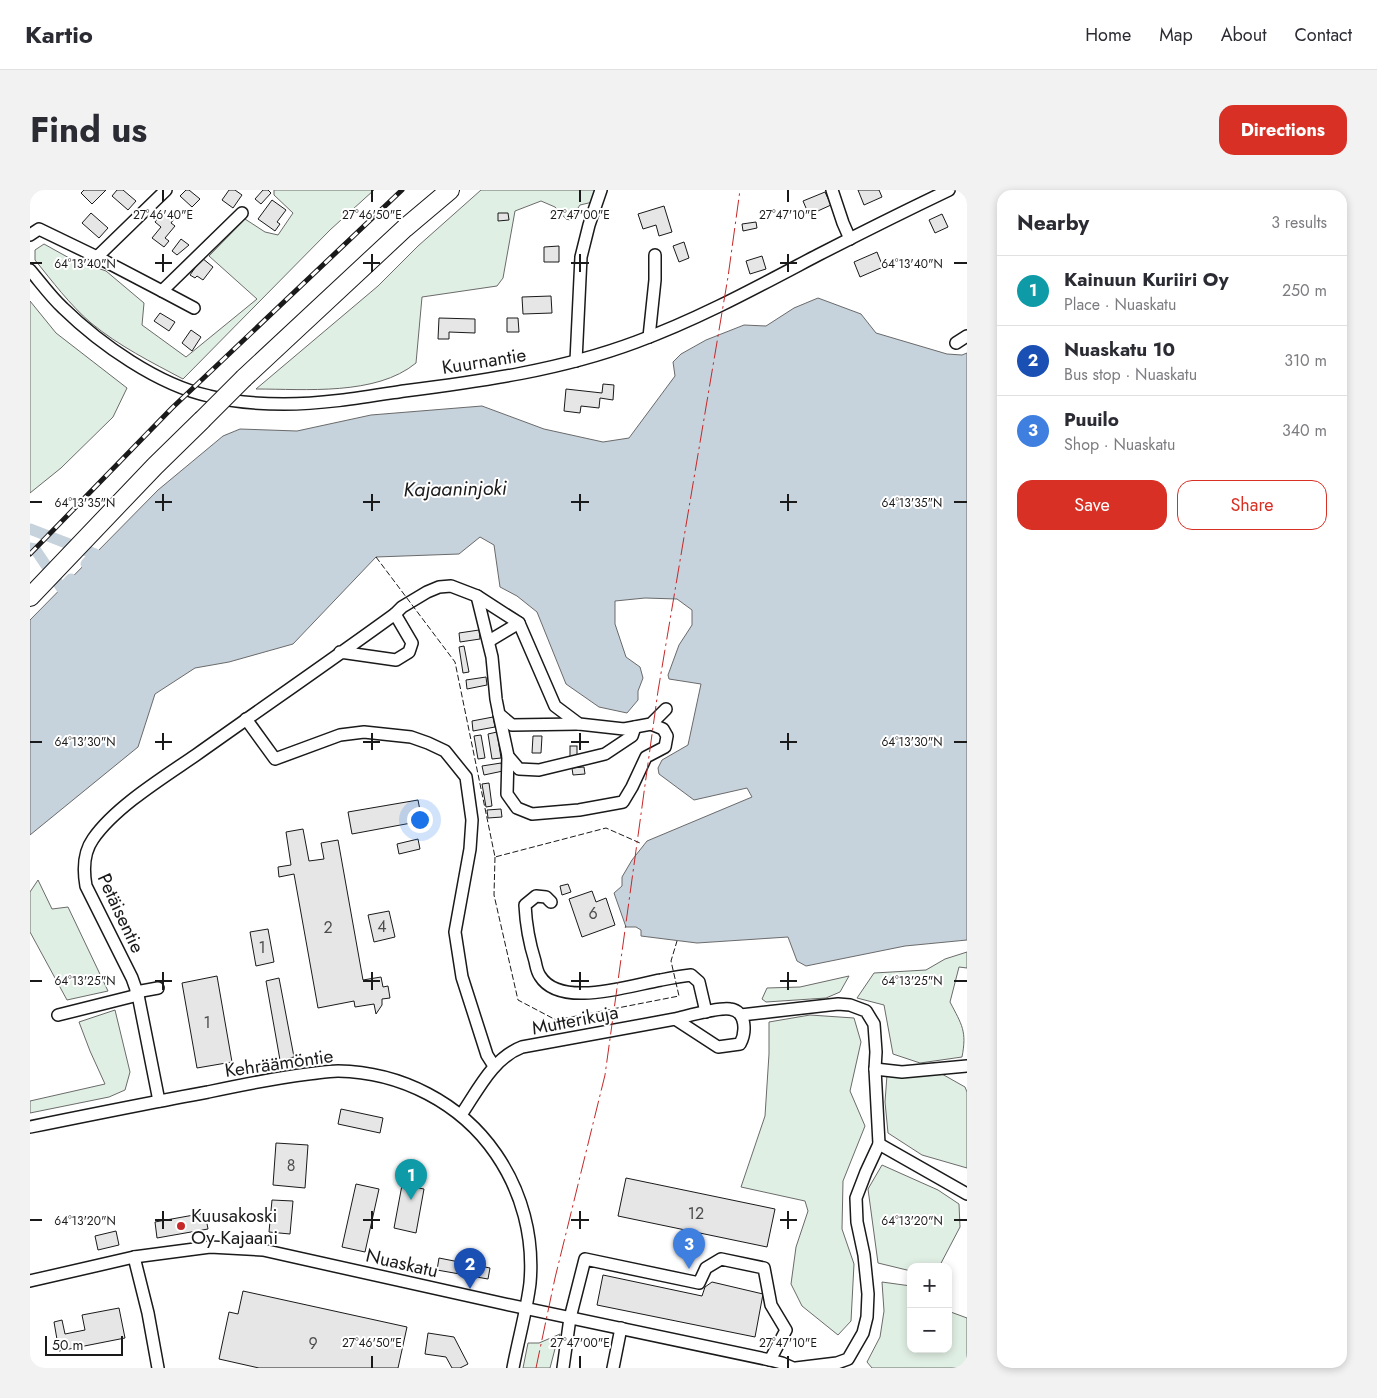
<!DOCTYPE html>
<meta charset="utf-8">
<style>
body{margin:0;font-family:Jost,sans-serif;background:#f2f2f3;color:#2b2b33}
.controls{position:absolute;right:15px;bottom:15px;display:grid;overflow:hidden;border-radius:10px;box-shadow:0 2px 8px #0003}
.controls button{width:45px;height:45px;display:grid;place-items:center;padding:0;border:0;border-bottom:1px solid #e1e1e2;background:#fff;color:#2b2b33;font:25px sans-serif}
.scale{position:absolute;left:15px;bottom:12px;width:78px;box-sizing:border-box;padding-left:5px;border:2px solid #1a1a1a;border-top:0;font-size:14px;line-height:18px;white-space:nowrap;color:#1a1a1a;-webkit-text-stroke:4px #fff;paint-order:stroke}
.you{position:absolute;left:389px;top:629px;width:18px;height:18px;margin:-12px;border:4px solid #fff;border-radius:50%;background:#1a73e8;box-shadow:0 0 0 8px #1a73e833}
.badge{display:grid;place-items:center;width:32px;height:32px;border-radius:50%;background:#d93025;color:#fff;font-size:16px;font-weight:700}
.pin{position:absolute;translate:-50% -41px;filter:drop-shadow(0 1px 2px #0008)}
.pin::after{content:'';position:absolute;top:26px;width:18px;height:15px;background:inherit;clip-path:polygon(0 0,100% 0,50% 100%)}
.list{margin:0;padding:0;list-style:none}
h2{display:flex;justify-content:space-between;align-items:center;height:65px;margin:0;padding:0 20px;font-size:21px}
h2 small{font-size:16px;font-weight:400;color:#7c7c81}
.list li{display:grid;grid-template-columns:32px 1fr auto;gap:15px;align-items:center;box-sizing:border-box;height:70px;padding:0 20px;border-top:1px solid #e1e1e2}
.list b{display:block;font-size:19px;white-space:nowrap}
.list p{margin:0;font-size:16px;white-space:nowrap;color:#7c7c81}
.list em{font-size:16px;font-style:normal;color:#7c7c81}
.actions{display:flex;gap:10px;padding:15px 20px}
.actions a{flex:1;padding:11px 0;border:1px solid #d93025;border-radius:15px;text-align:center;font-size:18px;color:#d93025}
.actions .main{background:#d93025;color:#fff}
.map{position:relative;flex:none;width:937px;height:1178px;overflow:hidden;border-radius:15px}
header{display:flex;align-items:center;gap:30px;box-sizing:border-box;height:70px;padding:0 25px;background:#fff;border-bottom:1px solid #e1e1e2}
header strong{font-size:24px}
nav{display:flex;gap:28px;margin-inline-start:auto;font-size:18px}
.intro{display:flex;align-items:center;justify-content:space-between;box-sizing:border-box;height:120px;padding:0 30px}
h1{margin:0;font-size:35px}
.button{padding:12px 22px;border-radius:15px;background:#d93025;color:#fff;font-size:18px;font-weight:700}
main{display:flex;gap:30px;padding:0 30px}
aside{flex:1;background:#fff;border-radius:15px;box-shadow:0 2px 8px #0003}
.map>svg:first-child{display:block}
.green{fill:#e0efe3;stroke:#6a6a6a}
.water{fill:#c6d2dc;stroke:#6a6a6a}
.lines{fill:none;stroke-linecap:round;stroke-linejoin:round}
.canal{stroke:#c6d2dc;stroke-width:11}
.building{fill:#e6e6e6;stroke:#1a1a1a}
.minor-casing{stroke:#1a1a1a;stroke-width:14}
.highway-casing{stroke:#1a1a1a;stroke-width:20}
.minor{stroke:#fff;stroke-width:11}
.highway{stroke:#fff;stroke-width:18}
.rail-casing{stroke:#1a1a1a;stroke-width:5}
.rail{stroke:#fff;stroke-width:3;stroke-dasharray:9;stroke-linecap:butt}
.highway-bridge-casing{stroke:#1a1a1a;stroke-width:20;stroke-linecap:butt}
.highway-bridge{stroke:#fff;stroke-width:18}
.fence{stroke:#1a1a1a;stroke-width:1;stroke-dasharray:6 2.5;stroke-linecap:butt}
.power{stroke:#c62828;stroke-width:1;stroke-dasharray:18 4 2.5 4;stroke-linecap:butt}
.ticks{fill:none;stroke:#1a1a1a;stroke-width:2}
.poi-dot{fill:#c62828;stroke:#fff;stroke-width:2}
.labels{text-anchor:middle;dominant-baseline:central;stroke-width:4;stroke-linejoin:round;paint-order:stroke}
.number-label{font-size:16px;fill:#4d4d4d}
.street-label{font-size:19px;fill:#1a1a1a;stroke:#fff}
.poi-label{font-size:19px;fill:#1a1a1a;stroke:#fff;text-anchor:start}
.water-label{font-size:20px;font-style:italic;fill:#1a1a1a;stroke:#fff}
.ticks-label{font-size:12px;text-anchor:middle;fill:#1a1a1a;stroke:#fff;stroke-width:4;stroke-linejoin:round;paint-order:stroke}
</style>
<header>
<strong>Kartio</strong>
<nav><a>Home</a><a>Map</a><a>About</a><a>Contact</a></nav>
</header>
<div class="intro"><h1>Find us</h1><a class="button">Directions</a></div>
<main>
<div class="map">
<svg width="937" height="1178" viewBox="0 0 937 1178">
<rect width="100%" height="100%" fill="#fff"/>
<g class="green">
<path d="M244,0H344L300,40L153,189C121,172 89,156 61,133C40,115 22,91 5,70V60L14,54L41,69L76,81L114,113L112,135L156,167L227,109L179,66L215,29L235,42L248,45L263,23L244,5Z"/>
<path d="M451,0H571L567,11L550,15L540,30L536,29L525,17L511,11L485,21L473,88L467,96L392,107L386,173C346,206 275,199 226,199L348,96L388,56Z"/>
<path d="M0,111L26,143L97,198L83,227L31,278L0,303Z"/>
<path d="M8,690L22,719L38,717L78,801L37,810L0,742V702Z"/>
<path d="M937,762V778L929,777L920,812C932,835 937,841 932,867L890,873L863,864L854,815L827,808L844,783L896,780L915,769Z"/>
<path d="M819,786L810,802L796,808L736,812L732,809L737,798L770,797Z"/>
<path d="M85,820L100,882L95,900L79,907L0,923V911L75,894L60,861L49,832Z"/>
<path d="M780,825L824,828L831,852L820,901L835,936L813,991L812,1039L824,1074L821,1131L808,1145L772,1116L761,1094L766,1057L778,1021L775,1011L711,997L735,926L739,864V832Z"/>
<path d="M912,884L935,897L937,902V978L892,965L858,943L855,912L857,885Z"/>
<path d="M852,975L908,1000L929,1014L930,1037L909,1077H881V1081L848,1073L838,999Z"/>
<path d="M852,1092L881,1096V1159H918V1121L937,1128V1178H842L837,1172L850,1147L854,1121Z"/>
<path d="M530,1144L526,1155L520,1178H493L498,1153H509Z"/>
</g>
<path class="water" d="M788,108L831,124L846,143L917,164L932,165L937,163V750L875,756L776,776L767,771L758,747L667,753L611,746V740L606,737H596L584,703L592,696V687L602,670L617,651L722,607L717,598L664,610L629,584L628,578L632,570L658,555L671,494L639,489L638,485L649,455L662,435V420L647,409L615,408L585,411V434L596,467L610,477L613,488L608,501V510L597,523L569,517L536,494L507,422L487,406L470,397L464,355L450,347L429,364L346,367L263,454L199,472L165,478L125,504L108,557L0,645V430L128,300L193,246L210,239L267,241L341,225L452,216L514,239L573,252L599,248L645,186L643,172L651,164L676,150L714,135L736,136L764,118Z"/>
<g class="lines">
<g class="canal">
<path d="M0,339L65,364L56,374"/>
<path d="M0,358L5,359L32,399L41,389"/>
</g>
</g>
<g class="building">
<path d="M54,0H76L62,14L51,3Z"/>
<path d="M87,0H93L106,11L98,20L82,6Z"/>
<path d="M156,0H159L170,9L162,17L150,6Z"/>
<path d="M199,0H205L212,5L203,18L192,10Z"/>
<path d="M233,0H238L241,3L231,14L225,9Z"/>
<path d="M828,0H849L852,7L834,15Z"/>
<path d="M795,2L801,15L779,25L773,11Z"/>
<path d="M242,10L256,20L247,32L250,34L245,41L228,29Z"/>
<path d="M634,16L642,42L629,46L626,35L613,39L608,24Z"/>
<path d="M133,21L144,29L141,33L145,36L135,48L139,51L134,57L122,48L131,37L125,32Z"/>
<path d="M61,23L78,38L69,48L52,33Z"/>
<path d="M468,23H478L479,30L468,31Z"/>
<path d="M912,24L918,37L905,43L899,30Z"/>
<path d="M726,32L727,38L713,41L712,34Z"/>
<path d="M151,49L159,55L147,65L142,61Z"/>
<path d="M654,52L659,68L649,72L643,56Z"/>
<path d="M529,56V72H514V57Z"/>
<path d="M847,62L853,77L830,87L824,72Z"/>
<path d="M732,66L736,79L720,84L716,71Z"/>
<path d="M172,68L183,77L173,90L167,86L165,88L160,85Z"/>
<path d="M521,106L522,123L493,124L492,107Z"/>
<path d="M130,123L145,132L139,141L124,131Z"/>
<path d="M409,128L445,129V143L419,142V149H408Z"/>
<path d="M477,128H488L489,142H477Z"/>
<path d="M161,140L171,147L162,161L152,153Z"/>
<path d="M573,194L584,195L583,210L570,208L569,218L551,216L550,223L534,221L536,199L572,203Z"/>
<path d="M449,440L450,449L430,452L429,443Z"/>
<path d="M434,456L439,482L433,483L429,457Z"/>
<path d="M456,487L457,495L437,499L436,490Z"/>
<path d="M463,527L465,537L443,541L442,531Z"/>
<path d="M467,542L471,568L462,569L458,544Z"/>
<path d="M451,545L455,568L448,569L444,546Z"/>
<path d="M503,546H512L511,563H502Z"/>
<rect x="540" y="556" width="7" height="12"/>
<path d="M471,573L473,581L454,585L452,576Z"/>
<path d="M554,577L555,584L543,585L542,578Z"/>
<path d="M459,593L462,616L456,617L452,594Z"/>
<path d="M388,610L392,631L322,644L318,622Z"/>
<path d="M471,619L472,627L458,628L457,620Z"/>
<path d="M273,639L279,671L294,669L291,653L308,650L333,790L351,787L353,797L358,796L360,808L352,809V815L346,824L344,814L325,817L324,811L288,818L264,684L249,687L248,677L261,675L256,642Z"/>
<path d="M388,649L390,659L369,664L367,654Z"/>
<path d="M538,694L541,702L532,705L530,696Z"/>
<path d="M562,701L566,712L576,708L585,735L552,747L539,709Z"/>
<path d="M359,721L365,747L344,752L338,725Z"/>
<path d="M238,739L244,772L226,776L220,742Z"/>
<path d="M187,786L202,872L167,878L152,793Z"/>
<path d="M249,788L264,867L250,870L236,791Z"/>
<path d="M311,919L353,928L350,943L308,934Z"/>
<path d="M246,953L278,955L275,998L243,995Z"/>
<path d="M596,988L745,1019L737,1057L588,1026Z"/>
<path d="M326,994L349,999L335,1062L312,1057Z"/>
<path d="M372,995L394,999L386,1043L364,1038Z"/>
<path d="M242,1010L263,1011L260,1044L239,1042Z"/>
<path d="M175,1023L178,1039L127,1048L125,1032Z"/>
<path d="M86,1041L89,1055L68,1060L65,1046Z"/>
<path d="M409,1068L460,1078L458,1089L407,1080Z"/>
<path d="M573,1085L672,1106L675,1097L682,1092L733,1104L725,1147L567,1115Z"/>
<path d="M213,1101L377,1137L368,1178H229L189,1169L199,1122L208,1124Z"/>
<path d="M89,1118L95,1148L29,1161L24,1132L32,1130L35,1144L55,1140L52,1125Z"/>
<path d="M398,1143L424,1147L438,1174L430,1178H422L416,1167L395,1164Z"/>
</g>
<g class="lines">
<defs>
<g id="minor">
<path d="M802,0L813,33L820,49"/>
<path d="M0,45L9,39L67,67L136,0"/>
<path d="M67,67L132,101L212,23"/>
<path d="M0,80C11,93 21,107 33,118C70,154 128,195 179,206C203,212 229,214 254,214C294,214 335,207 374,201C453,191 531,180 606,152C669,129 729,96 788,65C831,43 875,21 919,0"/>
<path d="M132,101L164,118"/>
<path d="M619,147L625,90V65"/>
<path d="M926,153L937,146"/>
<path d="M546,171L551,67L559,35L571,0"/>
<path d="M447,406L462,467L466,509L469,524L482,535L549,534"/>
<path d="M365,424L372,417L397,402L409,397L421,396L447,406L489,433L525,516L549,534L594,539L621,534L636,519"/>
<path d="M459,451L489,433"/>
<path d="M469,524L478,566L489,579L509,580L575,564L602,546L605,537"/>
<path d="M216,529L245,569L310,545L334,542L381,547L398,553L415,561L436,587L442,630L440,659L425,742L432,787L457,865L464,876"/>
<path d="M478,566L477,604L487,618L502,624L549,620L593,612L602,597L616,567L635,557L637,546L633,539L621,534"/>
<path d="M521,712L516,707L506,706L495,715C496,735 499,752 505,771C506,776 507,782 510,786C530,819 601,795 631,790C641,788 651,786 661,785L669,792L676,822"/>
<path d="M106,802L128,798"/>
<path d="M28,825L108,805"/>
<path d="M711,825L808,814L820,815L836,821L844,834L846,862L845,879L849,954L836,982L826,1008L827,1032L834,1065L838,1104L837,1127L833,1143L818,1169L807,1173L766,1178"/>
<path d="M845,879L872,882L937,876"/>
<path d="M129,911L108,805L102,788L56,696C53,679 53,663 63,649C85,617 134,587 166,565C232,518 299,472 365,424L382,453L379,462L366,470L310,462"/>
<path d="M431,925C448,900 463,868 492,857L645,829L688,857L710,854C716,843 717,821 700,819C688,817 658,826 645,829"/>
<path d="M0,937C59,925 118,913 178,902C211,895 245,888 278,884C288,883 298,881 308,881C371,882 431,913 466,964C492,1002 504,1047 500,1093C497,1119 488,1151 483,1178"/>
<path d="M849,954L937,1004"/>
<path d="M104,1067L118,1123L128,1178"/>
<path d="M0,1091L104,1067L180,1057L233,1060L475,1114L740,1170L752,1173L763,1178"/>
<path d="M533,1178L540,1128L555,1069L669,1093L676,1078L691,1069L734,1078L741,1115L756,1140L740,1170"/>
<path d="M583,1178L591,1138"/>
</g>
<g id="highway">
<path d="M214,188L375,38L420,0"/>
<path d="M0,407L125,276L172,230"/>
</g>
</defs>
<use href="#minor" class="minor-casing"/>
<use href="#highway" class="highway-casing"/>
<use href="#minor" class="minor"/>
<use href="#highway" class="highway"/>
<defs>
<path id="rail" d="M0,364L142,218L372,0"/>
</defs>
<use href="#rail" class="rail-casing"/>
<use href="#rail" class="rail"/>
<defs>
<path id="highway-bridge" d="M172,230L214,188"/>
</defs>
<use href="#highway-bridge" class="highway-bridge-casing"/>
<use href="#highway-bridge" class="highway-bridge"/>
<g class="fence">
<path d="M346,367L425,472L465,667L576,638L610,653"/>
<path d="M465,667L464,705L488,810L526,830L649,806L641,771L647,751"/>
</g>
<path class="power" d="M506,1178L525,1088L575,885L628,501L698,87L710,0"/>
</g>
<path class="ticks" d="M133,0V12M342,0V12M550,0V12M758,0V12M133,64V82M342,64V82M550,64V82M758,64V82M0,73H12M125,73H142M333,73H350M541,73H559M750,73H767M924,73H937M133,304V321M342,304V321M550,304V321M758,304V321M0,312H12M125,312H142M333,312H350M541,312H559M750,312H767M924,312H937M133,543V560M342,543V560M550,543V560M758,543V560M0,552H12M125,552H142M333,552H350M541,552H559M750,552H767M924,552H937M133,782V800M342,782V800M550,782V800M758,782V800M0,791H12M125,791H142M333,791H350M541,791H559M750,791H767M924,791H937M133,1021V1039M342,1021V1039M550,1021V1039M758,1021V1039M0,1030H12M125,1030H142M333,1030H350M541,1030H559M750,1030H767M924,1030H937M342,1166V1178M550,1166V1178M758,1166V1178"/>
<circle class="poi-dot" cx="151" cy="1036" r="5"/>
<g class="labels">
<g class="number-label">
<text x="563" y="723">6</text>
<text x="352" y="736">4</text>
<text x="298" y="737">2</text>
<text x="232" y="757">1</text>
<text x="177" y="832">1</text>
<text x="261" y="975">8</text>
<text x="666" y="1023">12</text>
<text x="283" y="1153">9</text>
</g>
<g class="street-label">
<text transform="translate(454 171) rotate(-9)">Kuurnantie</text>
<text transform="translate(91 723) rotate(65)">Petäisentie</text>
<text transform="translate(545 830) rotate(-11)">Mutterikuja</text>
<text transform="translate(249 873) rotate(-8)">Kehräämöntie</text>
<text transform="translate(372 1073) rotate(13)">Nuaskatu</text>
</g>
<g class="poi-label">
<text x="161" y="1025">Kuusakoski<tspan x="161" dy="22">Oy Kajaani</tspan></text>
</g>
<g class="water-label">
<text transform="translate(425 299) rotate(-1)">Kajaaninjoki</text>
</g>
</g>
<g class="ticks-label">
<text x="133" y="29">27°46'40"E</text>
<text x="342" y="29">27°46'50"E</text>
<text x="550" y="29">27°47'00"E</text>
<text x="758" y="29">27°47'10"E</text>
<text x="55" y="78">64°13'40"N</text>
<text x="882" y="78">64°13'40"N</text>
<text x="55" y="317">64°13'35"N</text>
<text x="882" y="317">64°13'35"N</text>
<text x="55" y="556">64°13'30"N</text>
<text x="882" y="556">64°13'30"N</text>
<text x="55" y="795">64°13'25"N</text>
<text x="882" y="795">64°13'25"N</text>
<text x="55" y="1035">64°13'20"N</text>
<text x="882" y="1035">64°13'20"N</text>
<text x="342" y="1157">27°46'50"E</text>
<text x="550" y="1157">27°47'00"E</text>
<text x="758" y="1157">27°47'10"E</text>
</g>
</svg>
<div class="controls">
<button>+</button>
<button>−</button>
</div>
<div class="scale">50 m</div>
<div class="you"></div>
<div class="pin badge" style="left:381px;top:1010px;background:#0f9aa8">1</div>
<div class="pin badge" style="left:440px;top:1099px;background:#1a4fb4">2</div>
<div class="pin badge" style="left:659px;top:1079px;background:#3f7fe0">3</div>
</div>
<aside>
<h2>Nearby<small>3 results</small></h2>
<ul class="list">
<li><span class="badge" style="background:#0f9aa8">1</span><div><b>Kainuun Kuriiri Oy</b><p>Place · Nuaskatu</p></div><em>250 m</em></li>
<li><span class="badge" style="background:#1a4fb4">2</span><div><b>Nuaskatu 10</b><p>Bus stop · Nuaskatu</p></div><em>310 m</em></li>
<li><span class="badge" style="background:#3f7fe0">3</span><div><b>Puuilo</b><p>Shop · Nuaskatu</p></div><em>340 m</em></li>
</ul>
<div class="actions"><a class="main">Save</a><a>Share</a></div>
</aside>
</main>
